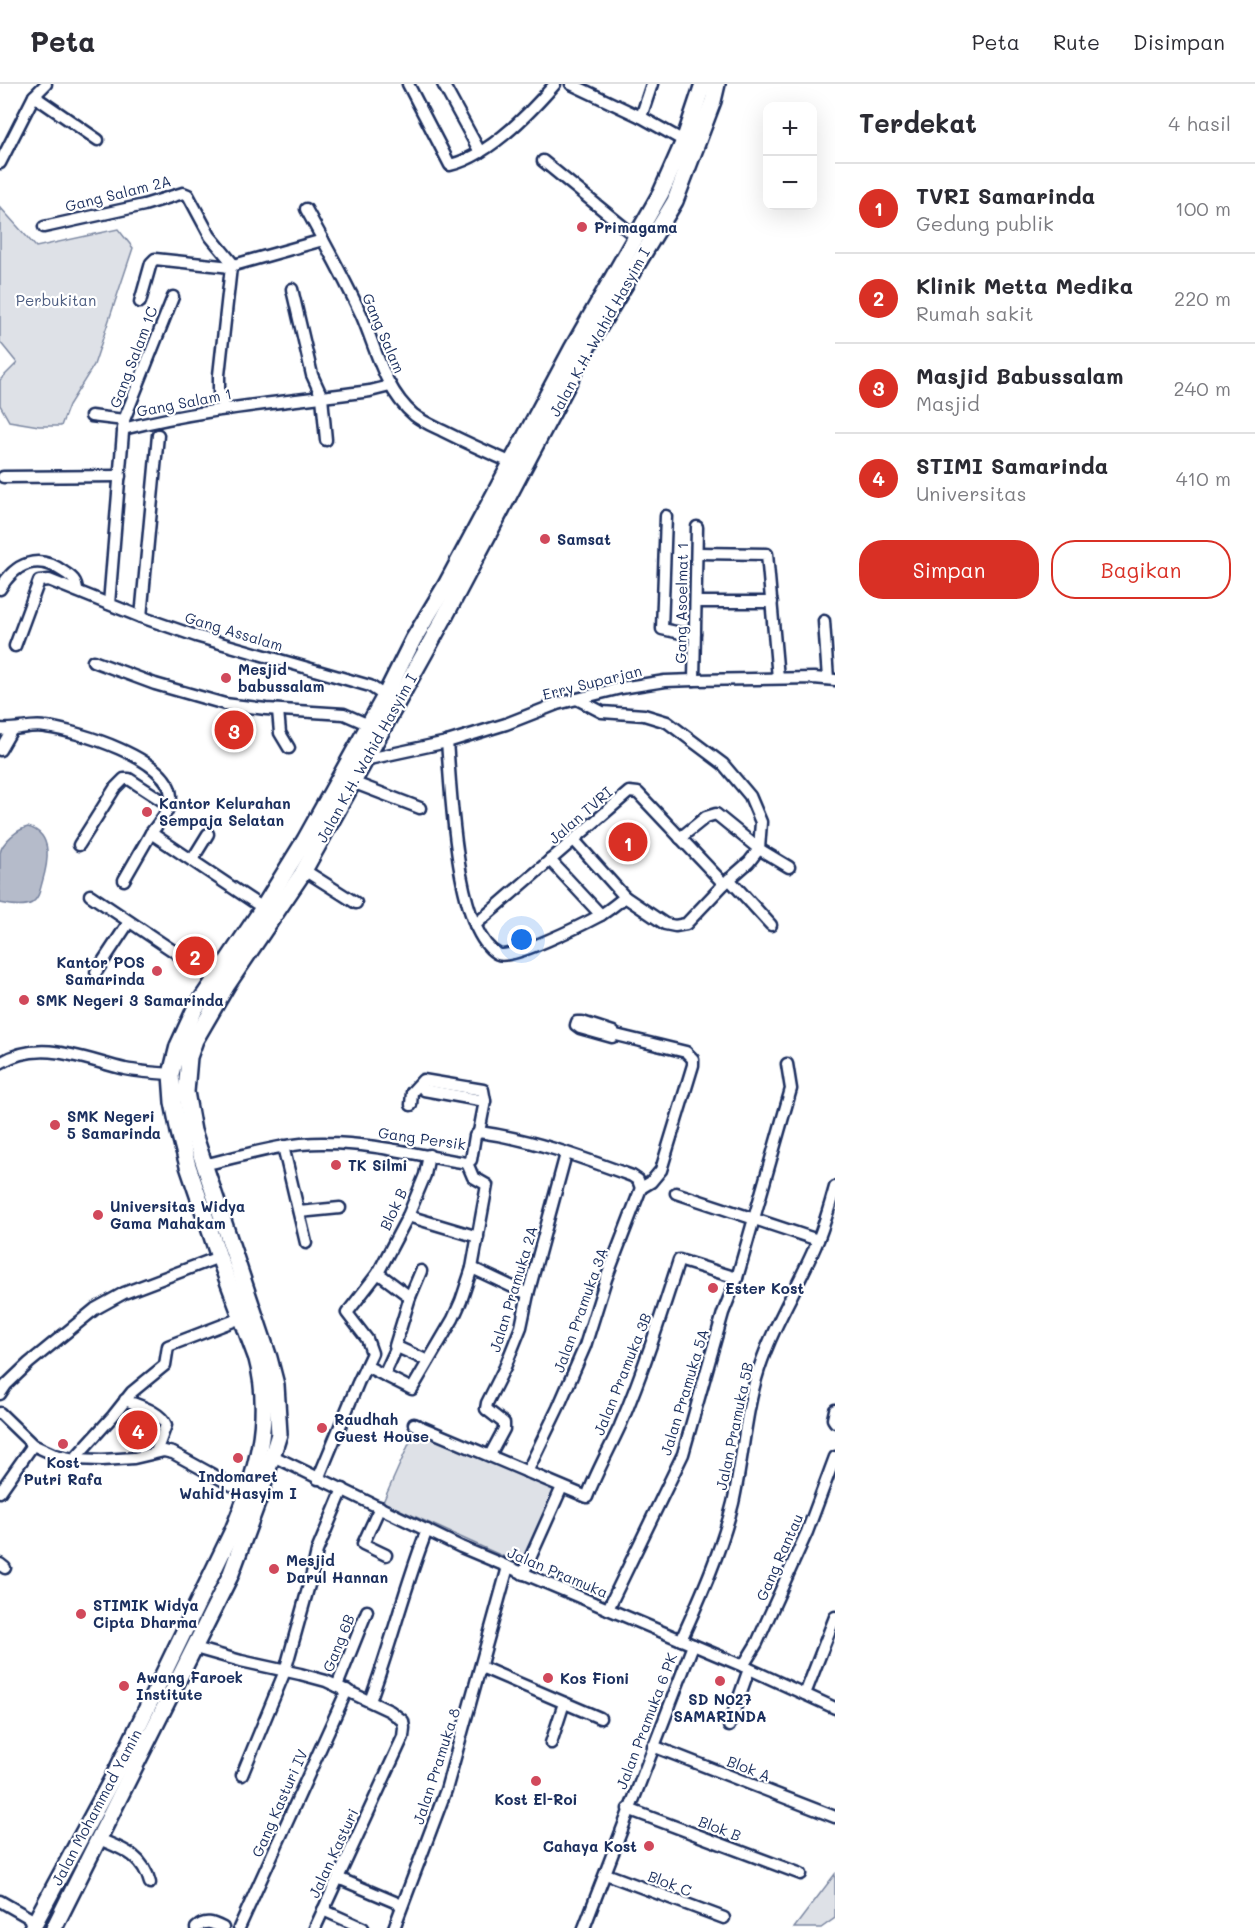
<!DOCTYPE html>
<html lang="id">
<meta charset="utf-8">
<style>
body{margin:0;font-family:Mali,sans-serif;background:#f7f7f7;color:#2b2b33}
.controls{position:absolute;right:18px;top:18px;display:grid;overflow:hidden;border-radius:12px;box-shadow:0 6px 24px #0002}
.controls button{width:54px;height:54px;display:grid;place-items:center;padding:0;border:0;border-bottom:2px solid #e1e1e2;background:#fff;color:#2b2b33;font:30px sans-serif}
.you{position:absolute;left:522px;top:856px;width:21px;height:21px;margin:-15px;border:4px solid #fff;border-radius:50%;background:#1a73e8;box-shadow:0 0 0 9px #1a73e833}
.badge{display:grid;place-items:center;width:39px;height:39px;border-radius:50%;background:#d93025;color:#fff;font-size:20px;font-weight:700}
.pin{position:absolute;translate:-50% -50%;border:3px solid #fff;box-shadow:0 2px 6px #0006}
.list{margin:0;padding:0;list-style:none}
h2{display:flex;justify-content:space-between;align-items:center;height:78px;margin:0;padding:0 24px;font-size:26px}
h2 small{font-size:20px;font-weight:400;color:#7c7c81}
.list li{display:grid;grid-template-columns:39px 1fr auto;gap:18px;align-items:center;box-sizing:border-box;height:90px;padding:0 24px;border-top:2px solid #e1e1e2}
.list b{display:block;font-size:22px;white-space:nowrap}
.list p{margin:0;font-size:20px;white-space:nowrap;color:#7c7c81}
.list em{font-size:20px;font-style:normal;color:#7c7c81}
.actions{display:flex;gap:12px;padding:18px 24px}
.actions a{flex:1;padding:14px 0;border:2px solid #d93025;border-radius:24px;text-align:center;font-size:21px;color:#d93025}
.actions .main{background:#d93025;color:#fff}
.map{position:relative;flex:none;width:835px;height:1844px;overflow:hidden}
header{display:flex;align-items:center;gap:36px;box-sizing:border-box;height:84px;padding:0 30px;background:#fff;border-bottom:2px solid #e1e1e2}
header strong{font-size:28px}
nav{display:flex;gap:33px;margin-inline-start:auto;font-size:21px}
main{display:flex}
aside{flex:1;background:#fff}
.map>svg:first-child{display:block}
.green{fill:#dee1e7;stroke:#7c88a2;stroke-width:1.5}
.water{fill:#b5bbca;stroke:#77839f;stroke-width:1.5}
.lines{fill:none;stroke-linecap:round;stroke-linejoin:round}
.minor-casing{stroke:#1b2f5e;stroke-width:15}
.primary-casing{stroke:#1b2f5e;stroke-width:20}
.minor{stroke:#fff;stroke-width:10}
.primary{stroke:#fff;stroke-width:15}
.poi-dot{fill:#d1495b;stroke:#fff;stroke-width:2}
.labels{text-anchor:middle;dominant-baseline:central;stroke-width:4.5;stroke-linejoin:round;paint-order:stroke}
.street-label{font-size:15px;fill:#1b2f5e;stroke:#fff}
.poi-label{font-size:15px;font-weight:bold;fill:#1b2f5e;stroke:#fff;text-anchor:start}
.park-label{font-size:15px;fill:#4c5c80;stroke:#fff}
</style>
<header>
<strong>Peta</strong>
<nav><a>Peta</a><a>Rute</a><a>Disimpan</a></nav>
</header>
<main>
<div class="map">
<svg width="835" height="1844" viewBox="0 0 835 1844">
<rect width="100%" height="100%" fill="#fff"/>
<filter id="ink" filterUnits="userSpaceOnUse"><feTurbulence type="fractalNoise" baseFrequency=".0167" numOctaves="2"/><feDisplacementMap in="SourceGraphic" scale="12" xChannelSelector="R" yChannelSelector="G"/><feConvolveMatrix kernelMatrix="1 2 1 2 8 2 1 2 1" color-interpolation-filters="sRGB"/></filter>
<g filter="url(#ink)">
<g class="green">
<path d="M0,123L36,163L118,145L133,164L94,281L69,321L61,342H39L9,337L0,321V296L17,279L0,258Z"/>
<path d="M416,1344L560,1408L531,1485L383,1418Z"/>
<path d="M835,1790V1834L821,1844H794Z"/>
</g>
<path class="water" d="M28,743C54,750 48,779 42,799C40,806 39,814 32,819C23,824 9,821 0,819C0,805 0,782 0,769C2,758 18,745 28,743Z"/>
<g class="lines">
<defs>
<g id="minor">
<path d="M408,0L450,81C488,72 530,29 555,0"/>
<path d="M443,0L480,68"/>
<path d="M571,0L641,33L684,57"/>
<path d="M34,12L98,56"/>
<path d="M641,33L652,0"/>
<path d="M543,77L636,153"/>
<path d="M0,79L34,12L46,0"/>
<path d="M306,125L323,156"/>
<path d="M44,143L144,121L183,109L188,111L210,152L234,181"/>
<path d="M292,205L312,291L322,313L326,356"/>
<path d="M140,218L151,179L155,175L231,183"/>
<path d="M225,324L219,308V291L231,183L234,181L323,156C336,180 349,205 361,230C376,264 384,306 414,331C423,338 433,342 443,347C465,358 487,368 510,378"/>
<path d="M91,332L124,336"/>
<path d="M123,345C205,324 287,318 370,307L390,302"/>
<path d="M3,393L120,392"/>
<path d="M666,432L662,545L681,549H695"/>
<path d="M698,469L767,470L778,594"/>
<path d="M0,505C15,479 38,469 64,488C72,493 77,497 77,507"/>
<path d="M696,518H772"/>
<path d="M109,520L124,336L173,213"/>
<path d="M141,533L158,351"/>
<path d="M824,537L828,595"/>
<path d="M15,562L39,497L49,496L141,533L196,552L370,602L385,612"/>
<path d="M93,577L155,600L225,620L266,625L344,630L369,641"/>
<path d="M694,596L697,443"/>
<path d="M278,626L280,649L289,664"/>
<path d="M0,645C16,647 30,640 46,643C77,647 169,674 171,712C171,726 159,738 151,749L263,824"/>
<path d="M447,658C451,702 455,849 498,870C510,877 584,840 599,832C608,827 616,820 625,813L665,840L675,842L686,840L724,800L749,778L759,765L761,738L750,712L723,680L667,638L644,631L602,628L577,615"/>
<path d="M0,666L11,647"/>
<path d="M364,676L447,658L506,640L557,620L621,604L665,597L694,596L814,594L835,596"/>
<path d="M352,698L420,724"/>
<path d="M680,754L706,733L716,730L759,765L789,783"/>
<path d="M574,756L625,813"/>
<path d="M79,761L115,704L124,695H129L169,721"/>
<path d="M192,776L208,750"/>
<path d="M550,776L601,831"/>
<path d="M304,786L356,819"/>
<path d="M729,795L771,841"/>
<path d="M124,796L151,749"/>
<path d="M90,811L215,895"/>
<path d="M475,841L629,708L638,709L724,800"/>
<path d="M96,888L129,838"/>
<path d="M616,951L612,953L580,944L576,941L577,938H582L613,948L616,951L686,968L693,975V981L661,1086L651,1098L641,1104"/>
<path d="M0,979C40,954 83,975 125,985C140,988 156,989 171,990"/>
<path d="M421,1000L424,1006L485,1017"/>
<path d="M411,1021L412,1008L423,996L483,1006L485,1017L479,1048"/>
<path d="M283,1062L306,1159"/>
<path d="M203,1081C243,1072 284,1058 326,1059C374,1059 420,1072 467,1079L471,1076L475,1052L479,1048C532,1055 583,1074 632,1092L638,1096L641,1104"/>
<path d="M676,1109L818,1156"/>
<path d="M299,1128L340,1124"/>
<path d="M408,1132L478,1153"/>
<path d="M472,1184L528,1210"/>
<path d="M421,1187L410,1213L395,1262L428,1277"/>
<path d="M378,1189L410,1213"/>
<path d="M366,1282L412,1305L453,1235L461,1217L472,1184L487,1101L473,1093L467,1079"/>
<path d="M384,1291L397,1263"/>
<path d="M0,1310L6,1301L29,1279L95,1225L124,1209L219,1173"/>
<path d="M125,1316C139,1322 160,1327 166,1341L156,1368"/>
<path d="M835,1326L833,1335L835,1338"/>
<path d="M0,1329L33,1361L55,1371L74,1375L102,1376L134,1374L164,1367L173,1369L248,1410"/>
<path d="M414,1340L587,1413C596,1389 609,1366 620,1342C643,1288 661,1232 679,1176L737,1194"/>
<path d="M490,1371L504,1345V1339L486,1325L487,1319L505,1283L521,1243L528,1210L566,1070"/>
<path d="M273,1372L461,1463L743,1582L835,1624"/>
<path d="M74,1375L113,1332L132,1308L165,1281L168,1262L241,1234"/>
<path d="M527,1388L558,1324L585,1262L606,1195L641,1104"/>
<path d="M318,1395L358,1299L372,1269L367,1255L347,1229L378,1189L408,1132L425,1091L429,1071"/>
<path d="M0,1408L33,1361"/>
<path d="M380,1423L363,1460L386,1471"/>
<path d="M0,1480L5,1484"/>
<path d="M523,1490L562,1403"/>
<path d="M608,1525L683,1370L723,1229L737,1194L791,1005L787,980"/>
<path d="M681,1556C701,1512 721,1467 733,1419C743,1375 745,1328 759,1285C774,1239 800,1200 818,1156C825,1139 830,1121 835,1103"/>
<path d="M195,1564L241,1577L300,1590L326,1597L390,1627L403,1637L404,1644L403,1653L315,1844"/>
<path d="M743,1582L757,1559L807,1448L835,1373"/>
<path d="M481,1583L600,1634"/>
<path d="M337,1602L367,1527"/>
<path d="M805,1610L835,1533"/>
<path d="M370,1617C391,1561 405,1502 427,1446"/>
<path d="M729,1642L749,1585"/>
<path d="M551,1659L564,1619"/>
<path d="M653,1662L835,1733"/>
<path d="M242,1691L285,1587L311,1494L317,1467L343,1405"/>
<path d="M628,1725L801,1790"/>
<path d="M99,1755C123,1765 143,1771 150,1799"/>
<path d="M606,1790L724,1834"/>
<path d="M338,1794L402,1821"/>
<path d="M0,1817L35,1837"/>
<path d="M323,1826L363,1844"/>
<path d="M196,1844C205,1835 213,1839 223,1844"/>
<path d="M239,1844L347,1606"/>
<path d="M394,1844L446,1706L508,1483"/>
<path d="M584,1844L693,1561"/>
</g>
<g id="primary">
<path d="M32,1844L117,1686L233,1446C256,1392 273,1334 257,1275L219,1173L188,1082L179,1048L173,1018L171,990L178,962L195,925L263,824L305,756L385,612L413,556L446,501L572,265L661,109L684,57L703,0"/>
<path d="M54,1844L230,1492L260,1411L279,1350L276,1301L269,1274L193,1047L186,1008L189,973L195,956L227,901L302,790L444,534L586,265L675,117L713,17L717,0"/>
</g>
</defs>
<use href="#minor" class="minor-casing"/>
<use href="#primary" class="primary-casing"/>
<use href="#minor" class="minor"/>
<use href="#primary" class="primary"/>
</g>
</g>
<g class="poi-dot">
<circle cx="582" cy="143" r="6"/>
<circle cx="545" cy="455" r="6"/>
<circle cx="226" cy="594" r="6"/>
<circle cx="147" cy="728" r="6"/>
<circle cx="157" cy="887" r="6"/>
<circle cx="24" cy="916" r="6"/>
<circle cx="55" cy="1041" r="6"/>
<circle cx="336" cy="1081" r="6"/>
<circle cx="98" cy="1131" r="6"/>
<circle cx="713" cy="1204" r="6"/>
<circle cx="322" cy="1344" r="6"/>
<circle cx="63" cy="1360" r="6"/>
<circle cx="238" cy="1374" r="6"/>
<circle cx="274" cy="1485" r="6"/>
<circle cx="81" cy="1530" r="6"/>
<circle cx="548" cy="1594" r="6"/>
<circle cx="720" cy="1597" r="6"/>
<circle cx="124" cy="1602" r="6"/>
<circle cx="536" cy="1697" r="6"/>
<circle cx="649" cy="1762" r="6"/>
</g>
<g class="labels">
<g class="street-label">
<text transform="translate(118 109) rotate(-14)">Gang Salam 2A</text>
<text transform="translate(599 248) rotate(-61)">Jalan K.H. Wahid Hasyim I</text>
<text transform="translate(384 249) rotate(67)">Gang Salam</text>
<text transform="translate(133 273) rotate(-69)">Gang Salam 1C</text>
<text transform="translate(184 318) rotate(-11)">Gang Salam 1</text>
<text transform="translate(681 519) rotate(-89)">Gang Asoelmat 1</text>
<text transform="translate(234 547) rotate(17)">Gang Assalam</text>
<text transform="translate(592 598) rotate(-14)">Erry Suparjan</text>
<text transform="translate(366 674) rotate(-61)">Jalan K.H. Wahid Hasyim I</text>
<text transform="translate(580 731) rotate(-41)">Jalan TVRI</text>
<text transform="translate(422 1054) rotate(8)">Gang Persik</text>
<text transform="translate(393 1125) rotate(-65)">Blok B</text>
<text transform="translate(513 1205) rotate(-73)">Jalan Pramuka 2A</text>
<text transform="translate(580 1226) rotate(-70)">Jalan Pramuka 3A</text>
<text transform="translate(622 1290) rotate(-68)">Jalan Pramuka 3B</text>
<text transform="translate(684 1308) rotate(-73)">Jalan Pramuka 5A</text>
<text transform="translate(734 1342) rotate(-78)">Jalan Pramuka 5B</text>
<text transform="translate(779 1473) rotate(-66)">Gang Rantau</text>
<text transform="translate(558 1488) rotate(23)">Jalan Pramuka</text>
<text transform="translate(338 1559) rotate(-68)">Gang 6B</text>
<text transform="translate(646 1637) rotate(-69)">Jalan Pramuka 6 PK</text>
<text transform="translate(436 1682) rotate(-72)">Jalan Pramuka 8</text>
<text transform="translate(749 1684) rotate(21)">Blok A</text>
<text transform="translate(279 1719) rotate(-66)">Gang Kasturi IV</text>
<text transform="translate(96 1723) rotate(-62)">Jalan Mohammad Yamin</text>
<text transform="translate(720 1744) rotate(21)">Blok B</text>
<text transform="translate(333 1769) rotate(-65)">Jalan Kasturi</text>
<text transform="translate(670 1799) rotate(21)">Blok C</text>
</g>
<g class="poi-label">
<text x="594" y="143">Primagama</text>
<text x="557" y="455">Samsat</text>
<text x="238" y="585">Mesjid<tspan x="238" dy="17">babussalam</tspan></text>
<text x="159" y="719">Kantor Kelurahan<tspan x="159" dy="17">Sempaja Selatan</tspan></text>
<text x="145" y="878" text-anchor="end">Kantor POS<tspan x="145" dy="17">Samarinda</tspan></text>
<text x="36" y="916">SMK Negeri 3 Samarinda</text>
<text x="67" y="1032">SMK Negeri<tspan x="67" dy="17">5 Samarinda</tspan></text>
<text x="348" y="1081">TK Silmi</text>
<text x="110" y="1122">Universitas Widya<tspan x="110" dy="17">Gama Mahakam</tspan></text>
<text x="725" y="1204">Ester Kost</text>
<text x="334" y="1335">Raudhah<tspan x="334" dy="17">Guest House</tspan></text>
<text x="63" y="1378" text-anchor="middle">Kost<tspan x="63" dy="17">Putri Rafa</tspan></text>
<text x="238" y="1392" text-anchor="middle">Indomaret<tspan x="238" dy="17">Wahid Hasyim I</tspan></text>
<text x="286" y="1476">Mesjid<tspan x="286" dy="17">Darul Hannan</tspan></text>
<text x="93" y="1521">STIMIK Widya<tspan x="93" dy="17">Cipta Dharma</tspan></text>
<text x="136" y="1593">Awang Faroek<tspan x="136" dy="17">Institute</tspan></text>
<text x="560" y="1594">Kos Fioni</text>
<text x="720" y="1615" text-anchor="middle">SD N027<tspan x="720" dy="17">SAMARINDA</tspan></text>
<text x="536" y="1715" text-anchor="middle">Kost El-Roi</text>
<text x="637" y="1762" text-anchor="end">Cahaya Kost</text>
</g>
<g class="park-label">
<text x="56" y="216">Perbukitan</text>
</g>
</g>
</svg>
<div class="controls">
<button>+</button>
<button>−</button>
</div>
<div class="you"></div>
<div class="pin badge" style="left:628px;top:758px">1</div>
<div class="pin badge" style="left:195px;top:872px">2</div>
<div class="pin badge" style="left:234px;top:646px">3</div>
<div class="pin badge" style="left:138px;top:1346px">4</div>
</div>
<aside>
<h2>Terdekat<small>4 hasil</small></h2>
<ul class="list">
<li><span class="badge">1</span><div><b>TVRI Samarinda</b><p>Gedung publik</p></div><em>100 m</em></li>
<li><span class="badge">2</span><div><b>Klinik Metta Medika</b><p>Rumah sakit</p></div><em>220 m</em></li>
<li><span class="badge">3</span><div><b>Masjid Babussalam</b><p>Masjid</p></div><em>240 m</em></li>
<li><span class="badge">4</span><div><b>STIMI Samarinda</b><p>Universitas</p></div><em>410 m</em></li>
</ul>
<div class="actions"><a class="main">Simpan</a><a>Bagikan</a></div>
</aside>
</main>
